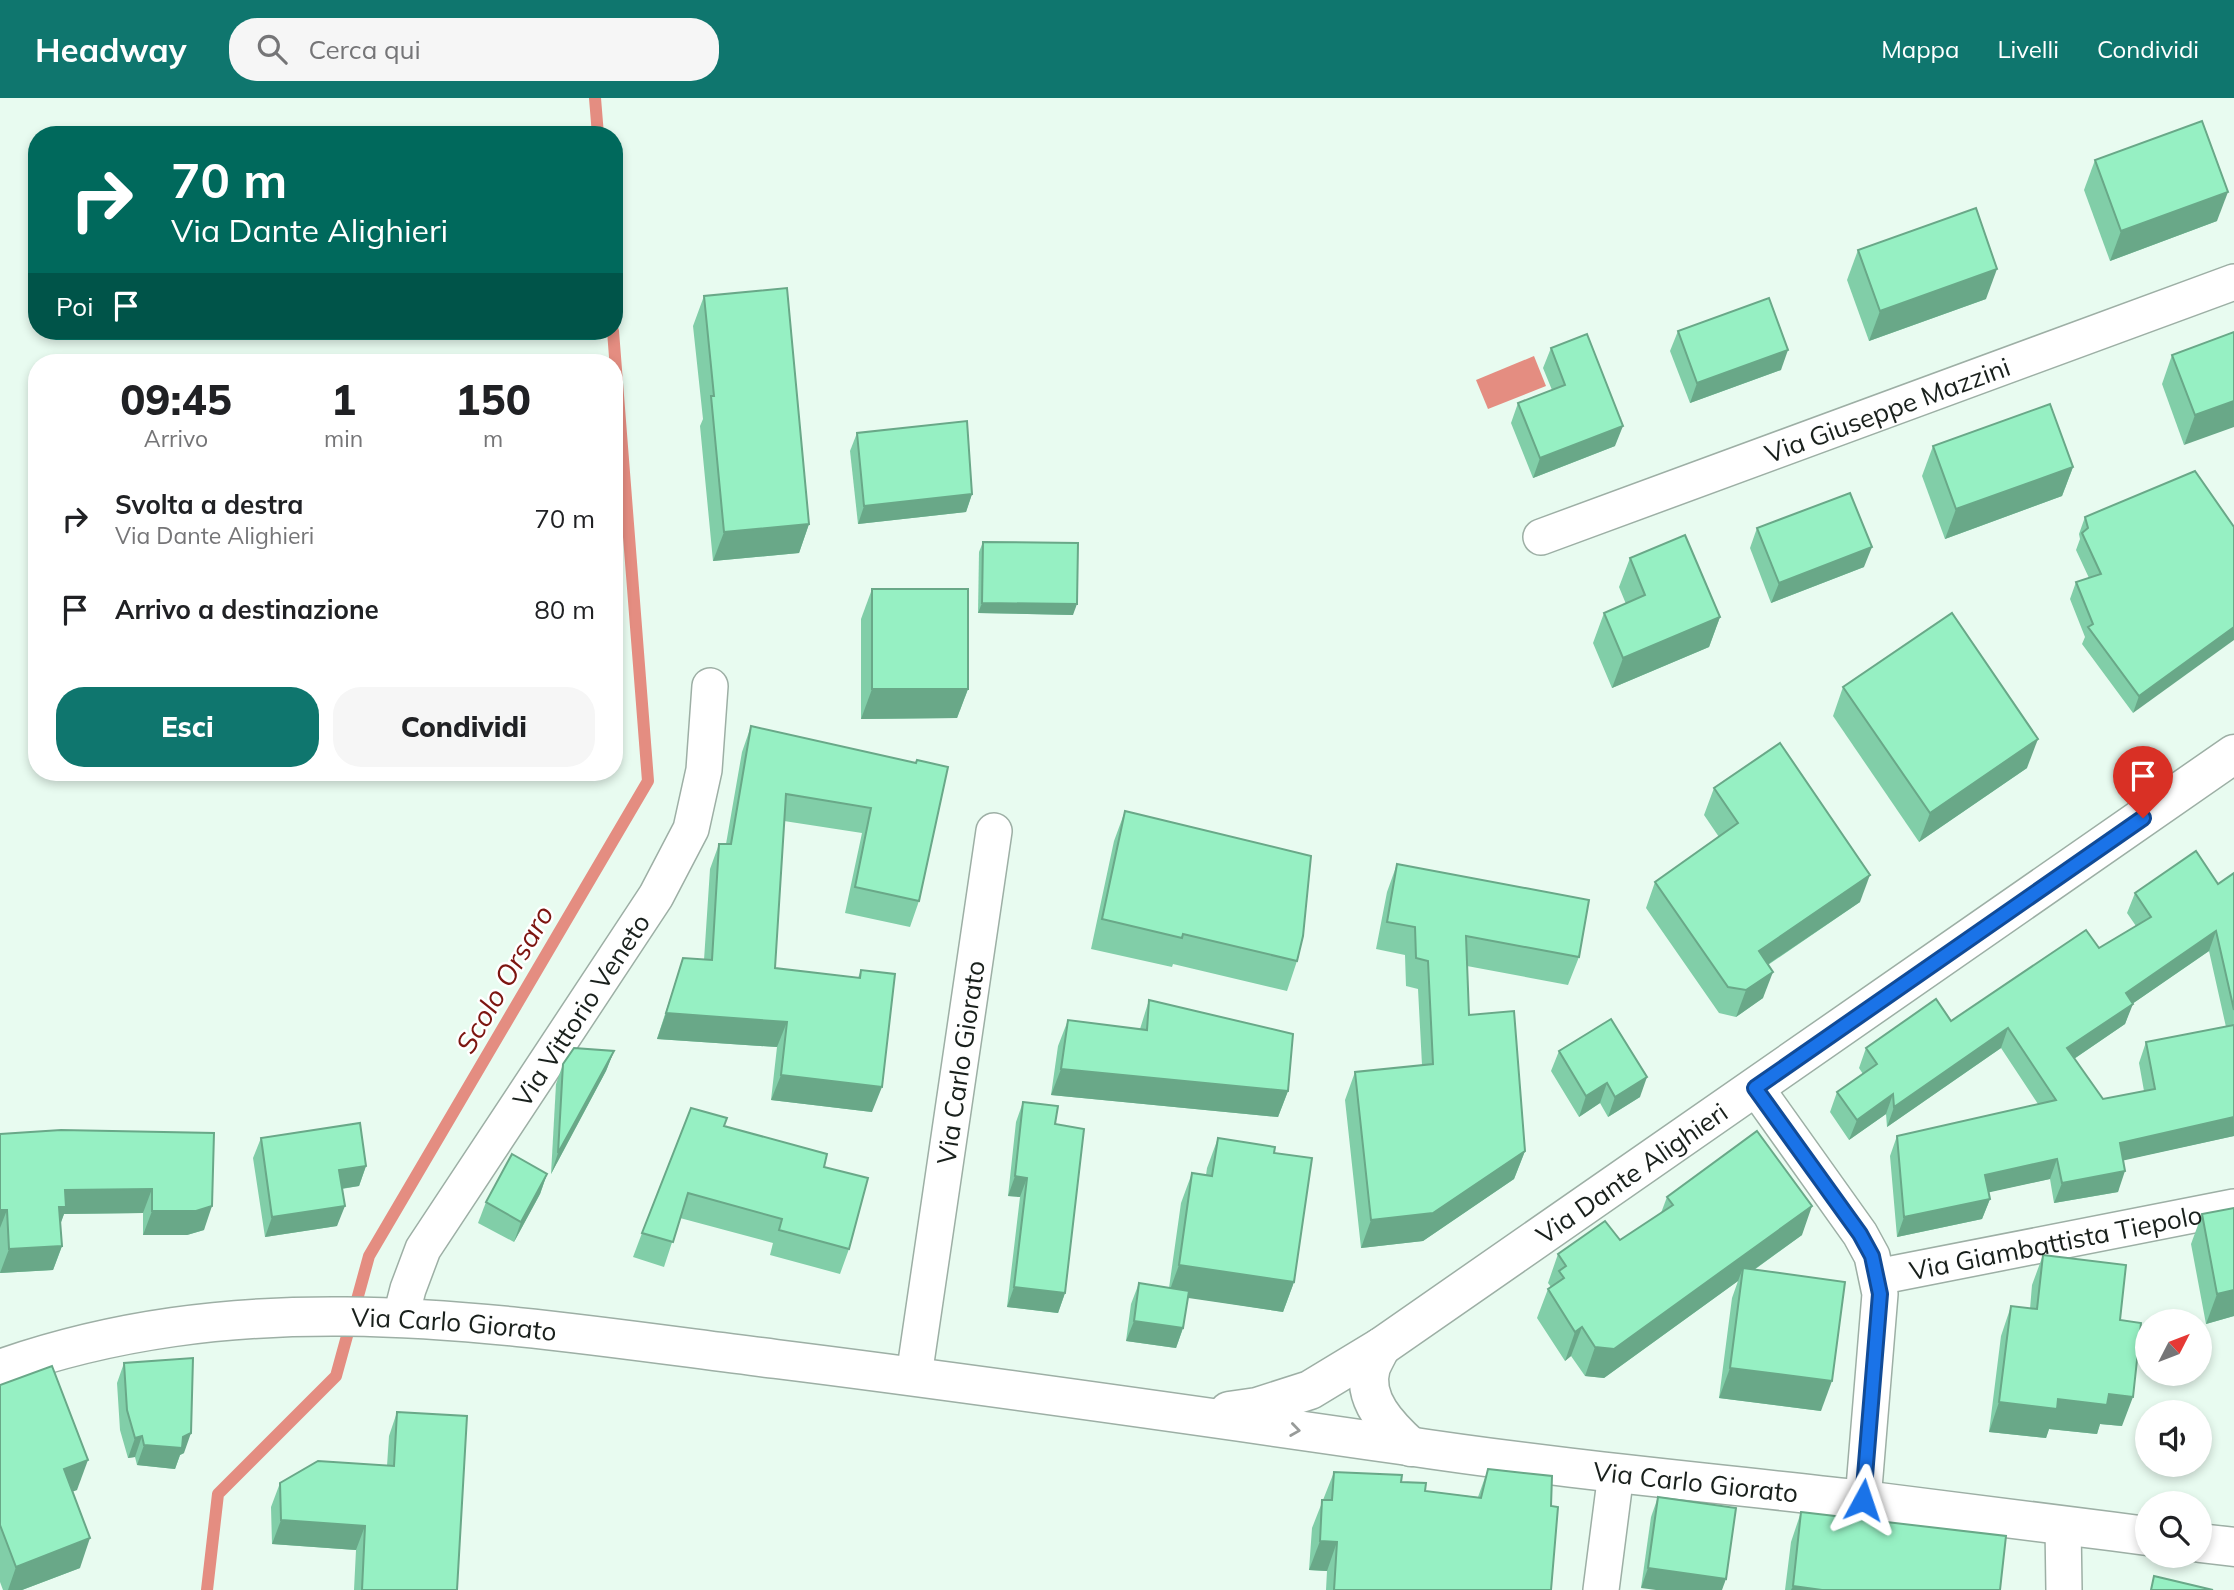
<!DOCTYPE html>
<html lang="it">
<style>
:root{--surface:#fff;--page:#f6f6f6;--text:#202124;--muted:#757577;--accent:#0f766e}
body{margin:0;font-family:Mulish,sans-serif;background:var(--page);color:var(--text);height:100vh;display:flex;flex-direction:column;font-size:26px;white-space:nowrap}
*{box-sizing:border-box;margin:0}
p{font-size:23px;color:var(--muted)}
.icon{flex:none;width:38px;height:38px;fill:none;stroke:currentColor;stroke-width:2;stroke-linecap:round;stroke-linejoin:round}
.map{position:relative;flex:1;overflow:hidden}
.side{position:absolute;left:28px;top:256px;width:595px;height:427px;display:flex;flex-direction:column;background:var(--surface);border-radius:28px;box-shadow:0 4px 10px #0003}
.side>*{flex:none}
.guide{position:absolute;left:28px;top:28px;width:595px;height:214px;border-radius:28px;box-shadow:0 4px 10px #0003;background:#00695c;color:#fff;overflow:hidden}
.needle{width:46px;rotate:48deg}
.buttons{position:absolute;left:2135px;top:1211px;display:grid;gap:14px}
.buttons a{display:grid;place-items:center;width:77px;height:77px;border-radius:50%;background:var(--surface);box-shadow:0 4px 10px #0003;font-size:35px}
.pin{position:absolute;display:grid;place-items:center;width:60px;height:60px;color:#fff;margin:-72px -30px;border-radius:50% 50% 50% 0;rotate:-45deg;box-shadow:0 0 7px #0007}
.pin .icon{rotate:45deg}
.me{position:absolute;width:77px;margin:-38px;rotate:5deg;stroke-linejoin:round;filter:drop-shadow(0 0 5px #0008)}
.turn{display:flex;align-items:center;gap:24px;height:147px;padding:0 28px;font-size:32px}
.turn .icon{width:91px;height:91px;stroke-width:2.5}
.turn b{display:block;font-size:49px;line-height:60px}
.then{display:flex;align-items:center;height:66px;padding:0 28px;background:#0003;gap:14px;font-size:26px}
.eta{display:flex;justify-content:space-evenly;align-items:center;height:119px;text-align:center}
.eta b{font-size:42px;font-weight:800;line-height:49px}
.action{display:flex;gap:14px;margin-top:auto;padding:14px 28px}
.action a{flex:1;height:80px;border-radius:28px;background:var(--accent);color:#fff;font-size:28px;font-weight:800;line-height:80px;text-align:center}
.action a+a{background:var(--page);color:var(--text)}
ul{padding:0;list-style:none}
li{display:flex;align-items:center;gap:21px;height:91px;padding:0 28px}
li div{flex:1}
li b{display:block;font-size:26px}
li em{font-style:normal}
header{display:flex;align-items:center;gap:42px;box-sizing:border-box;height:98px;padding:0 35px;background:var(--accent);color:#fff}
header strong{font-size:33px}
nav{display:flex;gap:38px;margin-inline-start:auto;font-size:24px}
.search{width:490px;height:63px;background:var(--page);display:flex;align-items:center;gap:18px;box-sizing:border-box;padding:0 24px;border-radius:28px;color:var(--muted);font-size:26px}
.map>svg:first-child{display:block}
</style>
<header>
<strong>Headway</strong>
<div class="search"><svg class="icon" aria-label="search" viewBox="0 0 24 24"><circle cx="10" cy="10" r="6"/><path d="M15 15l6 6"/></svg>Cerca qui</div>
<nav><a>Mappa</a><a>Livelli</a><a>Condividi</a></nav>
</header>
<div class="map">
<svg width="2234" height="1492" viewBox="0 0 2234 1492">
<rect width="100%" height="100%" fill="#e8fbf0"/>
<polygon fill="#e48d81" points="1534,258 1546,288 1488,311 1476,282"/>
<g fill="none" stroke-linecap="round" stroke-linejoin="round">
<g stroke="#e48d81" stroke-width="12">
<polyline points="595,0 598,37"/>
<polyline points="207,1492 218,1396 336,1278 369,1158 648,683 613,233"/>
</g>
<g stroke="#9dafa5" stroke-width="38">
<g id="minor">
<path id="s1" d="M1541,439L2234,184"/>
<polyline points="1756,990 1860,1136 1872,1158 1880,1196 1863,1402"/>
<path id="s2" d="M1877,1179L2234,1109"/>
<path id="s3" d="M401,1218L408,1191L423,1151L656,798L691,731L704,672L710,588"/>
<path id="s4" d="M914,1278L994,733"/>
<polyline points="2063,1427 2064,1492"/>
<polyline points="1601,1492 1616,1375"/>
</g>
</g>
<g stroke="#9dafa5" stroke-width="41">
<g id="tertiary">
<path d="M1381,1249C1378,1255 1374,1262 1371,1269C1361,1301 1389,1329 1411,1349"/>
<path id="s5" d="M0,1271C259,1180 512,1228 776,1261C985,1287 1193,1317 1401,1347C1552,1370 1704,1384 1855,1401C1953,1413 2050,1425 2147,1438"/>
<path id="s6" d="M1229,1313L1257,1309L1310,1292L1381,1249L2234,656"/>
<polyline points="2200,1445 2234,1449"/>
</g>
</g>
<use href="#minor" stroke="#fff" stroke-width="35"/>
<use href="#tertiary" stroke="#fff" stroke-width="38"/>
</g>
<g fill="#81cea8" fill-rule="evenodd">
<polygon points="2095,62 2217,123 2110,163 2084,92"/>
<polygon points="1858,152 1986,201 1869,243 1847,182"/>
<polygon points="704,198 809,426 799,455 713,463 700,328 703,321 693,228"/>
<polygon points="1678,233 1781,272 1690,305 1670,253"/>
<polygon points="2234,234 2184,347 2162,286 2172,257"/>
<polygon points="1551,250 1615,348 1533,380 1511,325 1518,305 1552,292 1543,270"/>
<polygon points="857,335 972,396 966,414 858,426 850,353"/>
<polygon points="1933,348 2073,369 2062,398 1945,441 1922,378"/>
<polygon points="2085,419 2234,429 2133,615 2082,546 2085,539 2070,501 2076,484 2089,480 2076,452 2080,441 2079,436"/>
<polygon points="1757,430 1864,469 1771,505 1750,450"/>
<polygon points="983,444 1073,517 978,515 979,454"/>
<polygon points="1630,460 1720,519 1709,549 1612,590 1593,545 1604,515 1626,506 1619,489"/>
<polygon points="872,491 968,591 957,620 861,621 861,521"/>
<polygon points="1843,589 2027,670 1919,744 1833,618"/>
<polygon points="751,628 916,665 917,662 919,803 910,829 845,815 862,735 784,723 775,870 858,880 861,872 872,1014 771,1002 777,949 657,941 683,860 704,862 710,771 719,746 726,746 742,654"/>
<polygon points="1714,690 1860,804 1768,867 1763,900 1736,919 1719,915 1646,810 1655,784 1719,739 1704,717"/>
<polygon points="1125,713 1297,863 1287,893 1173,866 1172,869 1091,851 1114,743"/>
<polygon points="1397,766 1579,859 1568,887 1467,868 1469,917 1525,1053 1514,1081 1423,1143 1361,1150 1345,1002 1355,974 1422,967 1418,891 1406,888 1405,857 1376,851 1387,794"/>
<path d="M2234,775V1038L2123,1062L2118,1094L2054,1105L2050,1081L1988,1094L1990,1101L1982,1121L1897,1139L1890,1058L1897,1038L2038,1006L2001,950L1887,1029L1886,1016L1849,1042L1830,1014L1837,994L1863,976L1859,970L1866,950L1951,923L2099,850L2136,828L2127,815L2135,795L2218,786ZM2209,853L2226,929L2146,944L2139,965L2144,993L2103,1001L2074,961L2125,926L2132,906Z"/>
<polygon points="1149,902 1288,993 1278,1019 1051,997 1058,948 1068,922 1140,931"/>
<polygon points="614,953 606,973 551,1076 556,986 563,966"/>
<polygon points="1559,953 1640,999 1608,1019 1600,1005 1579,1019 1551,973"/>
<polygon points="1023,1004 1055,1026 1065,1195 1058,1215 1007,1209 1020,1099 1008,1098 1016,1024"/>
<polygon points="724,1028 824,1069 849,1151 840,1176 770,1157 773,1145 680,1120 664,1169 633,1159 642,1135"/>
<polygon points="214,1035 204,1132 187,1137 143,1137 143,1115 64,1116 60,1126 62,1148 53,1172 0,1175 0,1036"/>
<polygon points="261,1040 366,1068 359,1088 342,1091 337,1128 265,1139 253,1060"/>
<polygon points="1218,1040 1274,1055 1294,1184 1283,1214 1188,1199 1183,1230 1176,1250 1126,1243 1131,1206 1139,1185 1169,1190 1181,1105 1192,1075 1206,1077 1207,1070"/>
<polygon points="547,1076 540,1096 514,1144 478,1125 486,1104"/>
<polygon points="1667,1099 1802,1137 1754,1172 1821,1313 1719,1300 1732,1200 1738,1183 1604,1280 1585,1278 1571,1258 1565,1263 1537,1220 1548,1191 1551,1189 1548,1185 1558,1156 1620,1142 1661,1115"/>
<polygon points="2234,1110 2234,1218 2206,1226 2191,1146 2202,1116"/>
<polygon points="2043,1157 2120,1222 2122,1328 2100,1326 2097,1336 2049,1331 2046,1340 1989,1334 2001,1238 2011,1208 2030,1211 2032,1187"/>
<polygon points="124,1265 184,1355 180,1357 175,1371 137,1367 135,1359 128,1360 120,1332 117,1285"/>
<polygon points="0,1287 77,1392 72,1393 80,1470 22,1492 3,1492 0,1484"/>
<polygon points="397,1314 457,1492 354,1492 356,1452 272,1446 271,1409 280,1385 387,1368 389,1338"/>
<polygon points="1488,1371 1551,1492 1326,1492 1327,1473 1309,1472 1312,1430 1334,1374 1401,1384 1425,1393 1478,1399"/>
<polygon points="1658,1399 1736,1410 1641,1490 1651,1419"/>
<polygon points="1801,1414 2000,1492 1785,1492 1791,1444"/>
</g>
<g fill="#69a888">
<polygon points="2228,94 2217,123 2110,163 2121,133"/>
<polygon points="1997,171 1986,201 1869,243 1880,213"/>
<polygon points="1788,252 1781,272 1690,305 1697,285"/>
<polygon points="2234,303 2234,329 2184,347 2195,317"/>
<polygon points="1623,328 1615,348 1533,380 1540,360"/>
<polygon points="2073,369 2062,398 1945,441 1956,411"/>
<polygon points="972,396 966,414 858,426 864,408"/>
<polygon points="809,426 799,455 713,463 724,434"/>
<polygon points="1872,449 1864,469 1771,505 1779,485"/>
<polygon points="982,505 1077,506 1073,517 978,515"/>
<polygon points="1720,519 1709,549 1612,590 1623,560"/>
<polygon points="2234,529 2234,542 2133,615 2139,598"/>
<polygon points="872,591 968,591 957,620 861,621"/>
<polygon points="2038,641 2027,670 1919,744 1930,715"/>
<polygon points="1870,777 1860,804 1749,879 1759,853"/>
<polygon points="2216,833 2209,853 2119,915 2126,895"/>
<polygon points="1773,874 1763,900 1736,919 1746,892"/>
<polygon points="2133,906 2125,926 2059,971 2067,950"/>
<polygon points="666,915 787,924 777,949 657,941"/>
<polygon points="2008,930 2001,950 1887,1029 1894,1009"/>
<polygon points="614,953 606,973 551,1076 558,1055"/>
<polygon points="1061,971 1288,993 1278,1019 1051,997"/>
<polygon points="781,977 882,989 872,1014 771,1002"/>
<polygon points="1647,979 1640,999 1608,1019 1615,999"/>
<polygon points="1607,985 1600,1005 1579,1019 1586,998"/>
<polygon points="1893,996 1886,1016 1849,1042 1857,1022"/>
<polygon points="2234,1019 2234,1038 2112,1065 2120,1045"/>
<polygon points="1525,1053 1514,1081 1423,1143 1361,1150 1371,1122"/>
<polygon points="2057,1061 2050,1081 1977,1097 1985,1077"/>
<polygon points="366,1068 359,1088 332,1092 339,1072"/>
<polygon points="2125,1073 2118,1094 2054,1105 2062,1085"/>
<polygon points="547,1076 540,1096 514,1144 521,1124"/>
<polygon points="1015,1078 1027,1080 1020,1099 1008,1098"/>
<polygon points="152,1091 143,1115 64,1116 58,1133 50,1133 65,1092"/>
<polygon points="1990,1101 1982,1121 1897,1139 1904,1119"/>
<polygon points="212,1108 204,1132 187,1137 143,1137 152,1113"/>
<polygon points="345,1108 337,1128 265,1139 272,1119"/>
<polygon points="1812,1108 1802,1137 1741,1181 1743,1170 1738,1183 1604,1280 1585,1278 1595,1249"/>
<polygon points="0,1112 7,1112 0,1130"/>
<polygon points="62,1148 53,1172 0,1175 9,1151"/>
<polygon points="1179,1167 1294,1184 1283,1214 1168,1197"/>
<polygon points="1014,1189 1065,1195 1058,1215 1007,1209"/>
<polygon points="2234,1192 2234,1218 2206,1226 2217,1196"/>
<polygon points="1134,1223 1183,1230 1176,1250 1126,1243"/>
<polygon points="1582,1229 1571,1258 1565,1263 1575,1234"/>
<polygon points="1730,1270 1832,1283 1821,1313 1719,1300"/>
<polygon points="2109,1296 2133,1299 2122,1328 2100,1326 2097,1336 2049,1331 2046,1340 1989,1334 1999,1304"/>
<polygon points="191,1335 184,1355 180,1357 175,1371 137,1367 144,1347 183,1339"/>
<polygon points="142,1338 135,1359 128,1360 135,1340"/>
<polygon points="88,1362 77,1392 53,1401 64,1371"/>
<polygon points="281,1422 365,1428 356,1452 272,1446"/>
<polygon points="90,1440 80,1470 22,1492 8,1492 16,1469"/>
<polygon points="1320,1443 1337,1444 1327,1473 1309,1472"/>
<polygon points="1648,1470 1726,1481 1722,1492 1656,1492 1641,1490"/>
<polygon points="1793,1488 1822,1492 1791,1492"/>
</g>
<g fill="#96f0c3" stroke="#69a888" stroke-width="2">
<polygon points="2202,23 2228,94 2121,133 2095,62"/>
<polygon points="1976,110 1997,171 1880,213 1858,152"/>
<polygon points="787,190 809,426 724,434 711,298 714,298 704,198"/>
<polygon points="1769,200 1788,252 1697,285 1678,233"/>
<polygon points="2234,234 2234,303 2195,317 2172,257"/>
<polygon points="1587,236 1623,328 1540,360 1518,305 1565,287 1551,250"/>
<polygon points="2050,306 2073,369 1956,411 1933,348"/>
<polygon points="967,323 972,396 864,408 857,335"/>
<polygon points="2195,373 2234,429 2234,529 2139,598 2088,529 2093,526 2076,484 2101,476 2082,435 2088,430 2085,419"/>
<polygon points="1850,395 1872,449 1779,485 1757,430"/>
<polygon points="1685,437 1720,519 1623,560 1604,515 1645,497 1630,460"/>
<polygon points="983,444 1078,445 1077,506 982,505"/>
<rect x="872" y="491" width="96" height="100"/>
<polygon points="1952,515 2038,641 1930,715 1843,589"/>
<polygon points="751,628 916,665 917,662 948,669 919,803 855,789 871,710 786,696 775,870 860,880 861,872 895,876 882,989 781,977 787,924 666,915 683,860 712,862 719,746 731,746"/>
<polygon points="1780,645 1870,777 1759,853 1773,874 1746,892 1728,889 1655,784 1738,725 1714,690"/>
<polygon points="1125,713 1311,758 1303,838 1297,863 1183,836 1182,840 1102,821"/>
<polygon points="2196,753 2218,786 2234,775 2234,912 2216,833 2126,895 2133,906 2067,950 2103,1001 2155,991 2146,944 2234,927 2234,1019 2120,1045 2125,1073 2062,1085 2057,1061 1985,1077 1990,1101 1904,1119 1897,1038 2056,1002 2008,930 1894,1009 1893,996 1857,1022 1837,994 1877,966 1866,950 1936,901 1951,923 2086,832 2099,850 2151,819 2135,795"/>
<polygon points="1397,766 1589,802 1579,859 1466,838 1469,917 1514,913 1525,1053 1433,1115 1371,1122 1355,974 1433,966 1428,863 1416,860 1415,829 1387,824"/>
<polygon points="1149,902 1293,936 1288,993 1061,971 1068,922 1147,932"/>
<polygon points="1611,921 1647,979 1615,999 1607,985 1586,998 1559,953"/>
<polygon points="574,950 614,953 558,1055 563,966"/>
<polygon points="1023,1004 1058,1008 1055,1026 1084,1031 1065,1195 1014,1189 1027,1080 1015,1078"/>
<polygon points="691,1010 727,1020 724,1028 827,1056 824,1069 868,1080 849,1151 779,1132 782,1121 688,1095 673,1144 642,1135"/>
<polygon points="360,1025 366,1068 339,1072 345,1108 272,1119 261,1040"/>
<polygon points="61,1032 214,1035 212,1108 196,1113 152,1113 152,1091 65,1092 66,1109 59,1109 62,1148 9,1151 7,1112 0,1112 0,1036"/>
<polygon points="1757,1033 1812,1108 1614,1251 1595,1249 1582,1229 1575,1234 1548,1191 1564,1180 1559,1173 1566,1168 1558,1156 1605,1123 1620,1142 1673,1107 1667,1099"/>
<polygon points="1218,1040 1275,1049 1274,1055 1312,1060 1294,1184 1179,1167 1192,1075 1212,1078"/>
<polygon points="512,1056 547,1076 521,1124 486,1104"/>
<polygon points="2234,1110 2234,1192 2217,1196 2202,1116"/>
<polygon points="2043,1157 2126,1167 2120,1222 2141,1225 2133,1299 2109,1296 2107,1307 2058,1301 2057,1311 1999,1304 2011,1208 2037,1211"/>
<polygon points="1743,1170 1845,1184 1832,1283 1730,1270"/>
<polygon points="1139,1185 1189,1193 1183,1230 1134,1223"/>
<polygon points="193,1260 191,1335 183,1339 182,1350 144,1347 142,1338 135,1340 127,1312 124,1265"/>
<polygon points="52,1268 88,1362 64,1371 90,1440 16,1469 0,1427 0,1287"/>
<polygon points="397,1314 467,1318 457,1492 362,1492 365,1428 281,1422 280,1385 318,1363 394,1368"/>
<polygon points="1488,1371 1552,1378 1551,1408 1558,1409 1551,1492 1334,1492 1337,1444 1320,1443 1322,1402 1332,1402 1334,1374 1402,1377 1401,1384 1426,1385 1425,1393 1481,1400"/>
<polygon points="1658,1399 1736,1410 1726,1481 1648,1470"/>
<polygon points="1801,1414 2006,1438 2000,1492 1822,1492 1793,1488"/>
<polygon points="2154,1478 2213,1492 2151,1492"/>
</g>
<defs><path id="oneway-chevron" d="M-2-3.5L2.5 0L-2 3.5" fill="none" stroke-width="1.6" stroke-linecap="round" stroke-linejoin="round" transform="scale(1.75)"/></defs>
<use stroke="#989b99" href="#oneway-chevron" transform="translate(1295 1332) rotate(8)"/>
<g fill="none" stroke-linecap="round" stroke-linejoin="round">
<g stroke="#114b97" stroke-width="18">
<polyline id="route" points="1863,1402 1880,1196 1872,1158 1860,1136 1755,990 2143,720"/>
</g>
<use href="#route" stroke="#1a73e8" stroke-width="12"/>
</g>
<g text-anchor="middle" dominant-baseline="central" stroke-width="5" stroke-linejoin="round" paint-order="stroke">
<g font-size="26" fill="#19201c" stroke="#fff">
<text stroke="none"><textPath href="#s1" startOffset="369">Via Giuseppe Mazzini</textPath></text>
<text stroke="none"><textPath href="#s3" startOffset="357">Via Vittorio Veneto</textPath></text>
<text stroke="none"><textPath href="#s4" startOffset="317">Via Carlo Giorato</textPath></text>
<text stroke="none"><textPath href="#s6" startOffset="472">Via Dante Alighieri</textPath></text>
<text stroke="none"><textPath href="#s2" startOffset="182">Via Giambattista Tiepolo</textPath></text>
<text stroke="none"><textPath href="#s5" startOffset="460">Via Carlo Giorato</textPath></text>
<text stroke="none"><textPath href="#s5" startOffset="1712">Via Carlo Giorato</textPath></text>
</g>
<g font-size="28" font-style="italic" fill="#7c1510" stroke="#fff">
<text transform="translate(504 881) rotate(-60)">Scolo Orsaro</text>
</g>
</g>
</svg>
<div class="buttons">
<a><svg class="needle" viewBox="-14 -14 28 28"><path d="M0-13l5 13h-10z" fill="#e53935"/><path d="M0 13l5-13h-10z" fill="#757577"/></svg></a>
<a><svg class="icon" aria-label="sound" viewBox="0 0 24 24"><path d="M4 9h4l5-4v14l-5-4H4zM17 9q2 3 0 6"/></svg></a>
<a><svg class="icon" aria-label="search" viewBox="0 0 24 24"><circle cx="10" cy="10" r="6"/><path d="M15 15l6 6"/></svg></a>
</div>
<div class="pin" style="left:2143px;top:720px;background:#d93025"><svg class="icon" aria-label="arrive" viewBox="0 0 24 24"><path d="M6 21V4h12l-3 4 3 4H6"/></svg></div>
<svg class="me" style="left:1863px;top:1402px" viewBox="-20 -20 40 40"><path d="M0-17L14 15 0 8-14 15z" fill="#1a73e8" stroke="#fff" stroke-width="4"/></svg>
<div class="guide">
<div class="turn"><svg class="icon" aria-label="right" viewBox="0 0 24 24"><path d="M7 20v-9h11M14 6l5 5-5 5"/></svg><div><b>70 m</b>Via Dante Alighieri</div></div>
<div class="then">Poi<svg class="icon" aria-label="arrive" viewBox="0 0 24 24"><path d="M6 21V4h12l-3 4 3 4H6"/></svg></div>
</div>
<section class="side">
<div class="eta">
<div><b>09:45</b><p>Arrivo</p></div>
<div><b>1</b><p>min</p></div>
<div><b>150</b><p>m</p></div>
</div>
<ul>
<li><svg class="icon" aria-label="right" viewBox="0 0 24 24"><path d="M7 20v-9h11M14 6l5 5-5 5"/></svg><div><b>Svolta a destra</b><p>Via Dante Alighieri</p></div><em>70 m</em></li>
<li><svg class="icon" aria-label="arrive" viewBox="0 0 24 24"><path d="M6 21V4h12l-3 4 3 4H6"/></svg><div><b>Arrivo a destinazione</b></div><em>80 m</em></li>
</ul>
<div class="action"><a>Esci</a><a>Condividi</a></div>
</section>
</div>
